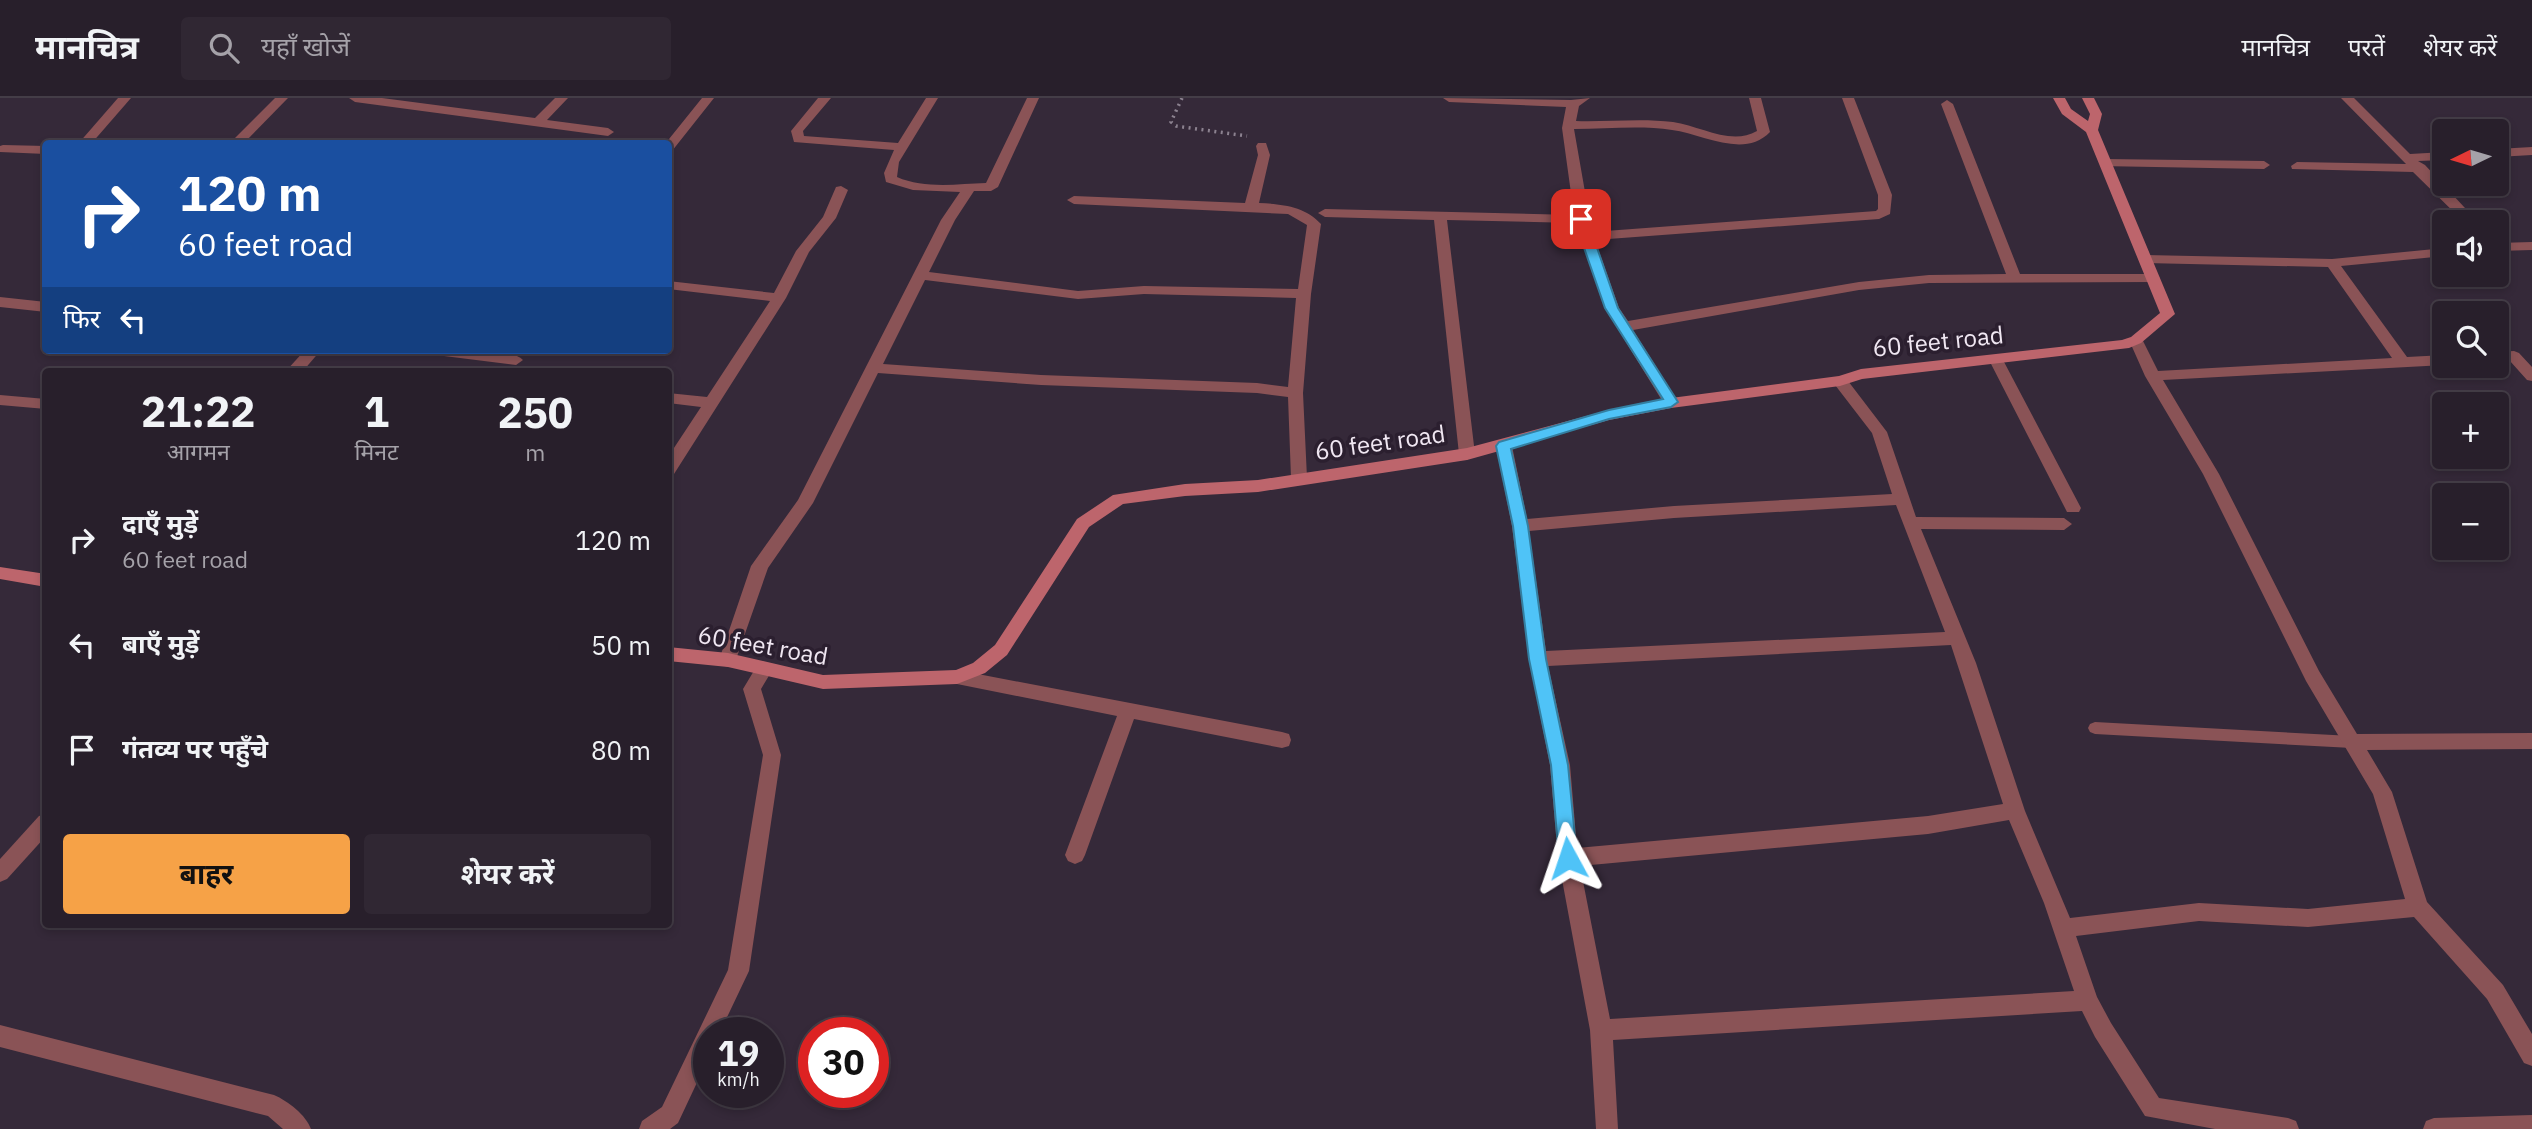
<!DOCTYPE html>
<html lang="hi">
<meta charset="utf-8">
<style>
:root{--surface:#281f2b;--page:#302733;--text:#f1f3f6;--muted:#a5a2a9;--line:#443d47;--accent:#f6a247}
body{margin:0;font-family:"IBM Plex Sans","Noto Sans Devanagari",sans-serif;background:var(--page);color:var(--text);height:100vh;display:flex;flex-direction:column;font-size:26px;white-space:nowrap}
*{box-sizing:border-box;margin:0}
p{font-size:23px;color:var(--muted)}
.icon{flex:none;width:38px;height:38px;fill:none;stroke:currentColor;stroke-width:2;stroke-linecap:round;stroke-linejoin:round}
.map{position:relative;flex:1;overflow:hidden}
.details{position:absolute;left:42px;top:270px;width:630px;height:560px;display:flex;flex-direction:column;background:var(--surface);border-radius:7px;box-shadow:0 4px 10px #0003,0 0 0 2px var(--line)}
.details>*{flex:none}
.banner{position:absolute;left:42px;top:42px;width:630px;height:214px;border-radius:7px;box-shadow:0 4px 10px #0003,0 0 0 2px var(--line);background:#1a4fa0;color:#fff;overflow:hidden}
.needle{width:46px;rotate:265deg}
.fabs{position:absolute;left:2432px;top:21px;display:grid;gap:14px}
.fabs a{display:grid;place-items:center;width:77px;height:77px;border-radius:7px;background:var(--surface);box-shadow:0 4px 10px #0003,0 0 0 2px var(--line);font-size:35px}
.speed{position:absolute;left:693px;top:919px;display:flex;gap:14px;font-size:35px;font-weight:700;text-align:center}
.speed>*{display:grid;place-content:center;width:91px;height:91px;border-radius:50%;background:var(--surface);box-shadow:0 4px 10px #0003,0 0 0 2px var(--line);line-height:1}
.speed small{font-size:18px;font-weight:400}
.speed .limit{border:10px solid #d22;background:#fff;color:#111}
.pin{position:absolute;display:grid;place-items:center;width:60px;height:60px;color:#fff;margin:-30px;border-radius:14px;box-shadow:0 4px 10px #0006}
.me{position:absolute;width:77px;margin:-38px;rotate:355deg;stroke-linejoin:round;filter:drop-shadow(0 0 5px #0008)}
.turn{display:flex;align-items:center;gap:24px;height:147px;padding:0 21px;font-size:32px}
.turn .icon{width:91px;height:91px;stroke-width:2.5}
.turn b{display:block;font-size:49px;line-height:60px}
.then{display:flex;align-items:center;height:66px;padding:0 21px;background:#0003;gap:14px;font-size:26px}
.eta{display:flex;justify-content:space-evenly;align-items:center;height:119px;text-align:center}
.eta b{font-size:42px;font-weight:700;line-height:49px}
.action{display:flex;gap:14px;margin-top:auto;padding:14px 21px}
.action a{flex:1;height:80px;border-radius:7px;background:var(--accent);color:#111;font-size:28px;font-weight:700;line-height:80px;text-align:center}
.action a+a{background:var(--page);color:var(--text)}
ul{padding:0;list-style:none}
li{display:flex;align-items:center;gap:21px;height:105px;padding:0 21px}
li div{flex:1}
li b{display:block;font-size:26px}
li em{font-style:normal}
header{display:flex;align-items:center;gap:42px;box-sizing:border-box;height:98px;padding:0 35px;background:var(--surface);border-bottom:2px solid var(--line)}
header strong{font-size:33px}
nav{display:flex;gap:38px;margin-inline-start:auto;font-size:24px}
.search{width:490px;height:63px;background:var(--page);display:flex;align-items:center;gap:18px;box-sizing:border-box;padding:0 24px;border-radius:7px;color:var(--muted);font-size:26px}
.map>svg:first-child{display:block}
</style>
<header>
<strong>मानचित्र</strong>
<div class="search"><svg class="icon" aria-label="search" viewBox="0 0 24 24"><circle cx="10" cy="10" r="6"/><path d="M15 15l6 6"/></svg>यहाँ खोजें</div>
<nav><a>मानचित्र</a><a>परतें</a><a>शेयर करें</a></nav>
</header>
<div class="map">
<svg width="2532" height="1031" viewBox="0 0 2532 1031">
<rect width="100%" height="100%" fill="#352939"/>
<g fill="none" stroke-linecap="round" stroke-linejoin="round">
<polyline stroke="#8c8290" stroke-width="3.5" stroke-dasharray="2 4.5" stroke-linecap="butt" points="1182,0 1171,24 1176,28 1247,38"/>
<polygon fill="#8a5356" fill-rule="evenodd" points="2095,624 2352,638 2357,640 2360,644 2357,648 2352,650 2095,636 2090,634 2088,630 2090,626"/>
<g fill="#8a5356" fill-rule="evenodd">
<polygon points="118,0 131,0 91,46 78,46"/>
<polygon points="275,0 288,0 243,46 229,46"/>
<polygon points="349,0 382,0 535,20 555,0 568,0 547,22 608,30 614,34 608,38 355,4"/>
<polygon points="702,0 714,0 672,53 668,54 668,46 665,46"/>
<path d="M818,0H831L803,33L804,38L898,45L926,0H938L899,64L897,79C924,91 957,86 986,85L1027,0H1039L998,89L991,93H974L955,122L929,174L1078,193L1144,188L1298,191L1307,127L1288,116L1074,106L1067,102L1074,98L1245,105L1258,57L1256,48L1258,45H1266L1270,57L1259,105C1281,106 1305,108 1321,126L1311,196L1303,295L1307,380L1305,384H1293L1291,380L1288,299L1257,295L1041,287L878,275L813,405L768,470L734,567L728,569L722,567L719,562L751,468L798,402L941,122L960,94L913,92L886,84L884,75L894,52L794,44L791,33ZM925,182L1078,201L1144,196L1296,200L1288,289L1257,285L1041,277L883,266Z"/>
<path d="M1443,0L1571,2L1590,0L1579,8L1576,23C1607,24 1642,20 1673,24C1701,28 1731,48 1757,33L1749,0H1761L1770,34C1744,61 1703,36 1672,32C1641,27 1606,31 1574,31L1592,134L1876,113L1878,111V97L1842,0H1854L1892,97L1890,116L1879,121L1595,142L1619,210L1628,223L1859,184L1929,177L2006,176L1941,6L1947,2L1953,6L2020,176H2153L2160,180L2153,184L1929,185L1859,192L1633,232L1679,305L1671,310L1666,309L1605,210L1575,125L1447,122L1475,356L1467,362L1459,356L1434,122L1325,119L1318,115L1325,111L1574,117L1562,30L1566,9L1449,4Z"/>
<polygon points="2341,0 2354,0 2410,56 2445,54 2445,62 2418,63 2425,67 2478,124 2464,124 2413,74 2292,71 2291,68 2297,64 2406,66"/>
<polygon points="3,47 46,48 46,56 0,54 0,48"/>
<polygon points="2532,49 2532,57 2497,59 2497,51"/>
<polygon points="2105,61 2264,63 2270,67 2264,71 2100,68 2100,62"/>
<polygon points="841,88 848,92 836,120 809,154 786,200 674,376 668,378 668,359 701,309 668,305 668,295 707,299 770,203 668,191 668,183 774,195 796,153 823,119 836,89"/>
<polygon points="2532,144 2532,152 2497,153 2497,145"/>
<path d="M2445,150V158L2341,168L2407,259L2445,257V267L2163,282L2219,376L2319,573L2357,636L2532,635V651L2367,652L2392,694L2427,804L2503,887L2532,936V968L2524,965L2487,901L2414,819L2308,829L2199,823L2076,838L2097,899L2111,925L2159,1000L2288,1020L2296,1023L2299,1031H2215L2145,1018L2095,939L2082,913L1613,942L1618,1031H1596L1590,932L1558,760L1550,667L1529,561L1512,428L1496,348L1498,344H1510L1512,348L1527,421L1674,408L1892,396L1872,335L1832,283L1835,279H1845L1887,334L1916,419L2064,420L2072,426L2064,432L1921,431L1976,565L2025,713L2070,820L2199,805L2308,811L2405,801L2373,696L2306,583L2203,376L2145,278L2129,242L2136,237L2141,239L2158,273L2392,260L2328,169L2145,165L2138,161L2145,157L2332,161ZM1896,407L1945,534L1546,553L1529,433L1674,420ZM1951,547L2003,706L1928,718L1577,750L1570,667L1548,568ZM2009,722L2044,805L2074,893L1610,921L1580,768L1928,736Z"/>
<polygon points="0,199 46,204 46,214 0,209"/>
<polygon points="305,252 321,252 303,273 286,273"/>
<path d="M429,252C449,252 510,248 523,262L516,267L436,257Z"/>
<polygon points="2514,253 2519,255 2532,269 2532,283 2527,282 2510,263 2497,264 2497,254"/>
<polygon points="1996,257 2003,262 2081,410 2079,414 2067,414 2065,410 1989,262"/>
<polygon points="0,297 46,301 46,311 0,307"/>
<polygon points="764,564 770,566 773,571 761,591 781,657 749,873 720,934 709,934 709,959 678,1025 670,1031 639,1031 642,1023 662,1009 728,872 763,657 743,591 758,566"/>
<polygon points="957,572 1282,634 1289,636 1291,642 1289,648 1282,650 1134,621 1085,757 1082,763 1075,766 1068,763 1065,757 1117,618 957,586 951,584 948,579 951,574"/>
<polygon points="46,716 46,738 7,781 0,784 0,761 39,718"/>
<path d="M0,927L274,997C288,1003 306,1017 311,1031H283L268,1018L0,949Z"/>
<polygon points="2532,1017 2532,1031 2423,1031 2426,1023 2434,1020"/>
</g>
<g fill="#bd656c" fill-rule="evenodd">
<polygon points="2053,0 2065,0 2071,11 2088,23 2090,16 2082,0 2094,0 2102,16 2098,32 2175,216 2141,245 2129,250 1862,281 1840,288 1671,310 1609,322 1467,362 1258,394 1185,398 1123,406 1089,429 1007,557 985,575 957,586 823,591 728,569 668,563 668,549 728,555 823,577 956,572 973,565 995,547 1077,421 1113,397 1185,386 1258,382 1467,350 1609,312 1671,300 1839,278 1861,271 2122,242 2131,239 2160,215 2086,34 2062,16"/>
<polygon points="0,469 46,476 46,489 0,481"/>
</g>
</g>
<polygon fill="#4fc3f7" stroke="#337fa1" stroke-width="2" points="1581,117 1587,121 1618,210 1678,304 1671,309 1609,321 1511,351 1528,428 1546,561 1568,667 1577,760 1574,766 1568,768 1561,766 1559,760 1551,667 1529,561 1513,428 1496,348 1499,344 1609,312 1663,301 1605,210 1574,121"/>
<g text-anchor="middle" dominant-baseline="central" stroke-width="7" stroke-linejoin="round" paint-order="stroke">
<g font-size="24" fill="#f0e7f2" stroke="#2b1f2f">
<text transform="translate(1938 243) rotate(-6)">60 feet road</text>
<text transform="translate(1380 344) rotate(-8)">60 feet road</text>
<text transform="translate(763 547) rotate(10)">60 feet road</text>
</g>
</g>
</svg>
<div class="fabs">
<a><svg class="needle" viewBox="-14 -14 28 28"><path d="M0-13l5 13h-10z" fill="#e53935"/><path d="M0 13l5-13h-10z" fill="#a5a2a9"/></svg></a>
<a><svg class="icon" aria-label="sound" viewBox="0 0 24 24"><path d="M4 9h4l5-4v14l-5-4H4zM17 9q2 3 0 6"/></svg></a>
<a><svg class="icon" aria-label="search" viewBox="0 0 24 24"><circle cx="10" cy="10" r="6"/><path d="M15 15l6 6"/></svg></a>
<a>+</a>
<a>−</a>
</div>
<div class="speed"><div>19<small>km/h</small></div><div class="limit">30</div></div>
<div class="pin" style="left:1581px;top:121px;background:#d93025"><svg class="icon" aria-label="arrive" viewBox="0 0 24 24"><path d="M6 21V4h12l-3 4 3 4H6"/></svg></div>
<svg class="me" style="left:1568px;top:760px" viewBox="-20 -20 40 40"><path d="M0-17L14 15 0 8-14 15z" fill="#4fc3f7" stroke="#fff" stroke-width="4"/></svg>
<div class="banner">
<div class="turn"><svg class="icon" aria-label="right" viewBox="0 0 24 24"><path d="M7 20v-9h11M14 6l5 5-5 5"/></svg><div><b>120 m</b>60 feet road</div></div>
<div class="then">फिर<svg class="icon" aria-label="left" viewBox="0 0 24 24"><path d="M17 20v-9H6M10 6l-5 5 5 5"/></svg></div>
</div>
<section class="details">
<div class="eta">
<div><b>21:22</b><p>आगमन</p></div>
<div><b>1</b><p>मिनट</p></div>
<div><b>250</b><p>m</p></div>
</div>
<ul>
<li><svg class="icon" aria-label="right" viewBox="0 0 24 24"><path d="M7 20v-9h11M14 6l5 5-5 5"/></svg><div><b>दाएँ मुड़ें</b><p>60 feet road</p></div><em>120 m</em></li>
<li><svg class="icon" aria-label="left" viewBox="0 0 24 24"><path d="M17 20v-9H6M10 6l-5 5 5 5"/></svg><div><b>बाएँ मुड़ें</b></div><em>50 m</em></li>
<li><svg class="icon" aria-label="arrive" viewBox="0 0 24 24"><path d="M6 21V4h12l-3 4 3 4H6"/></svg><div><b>गंतव्य पर पहुँचे</b></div><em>80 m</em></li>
</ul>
<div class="action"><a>बाहर</a><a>शेयर करें</a></div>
</section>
</div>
